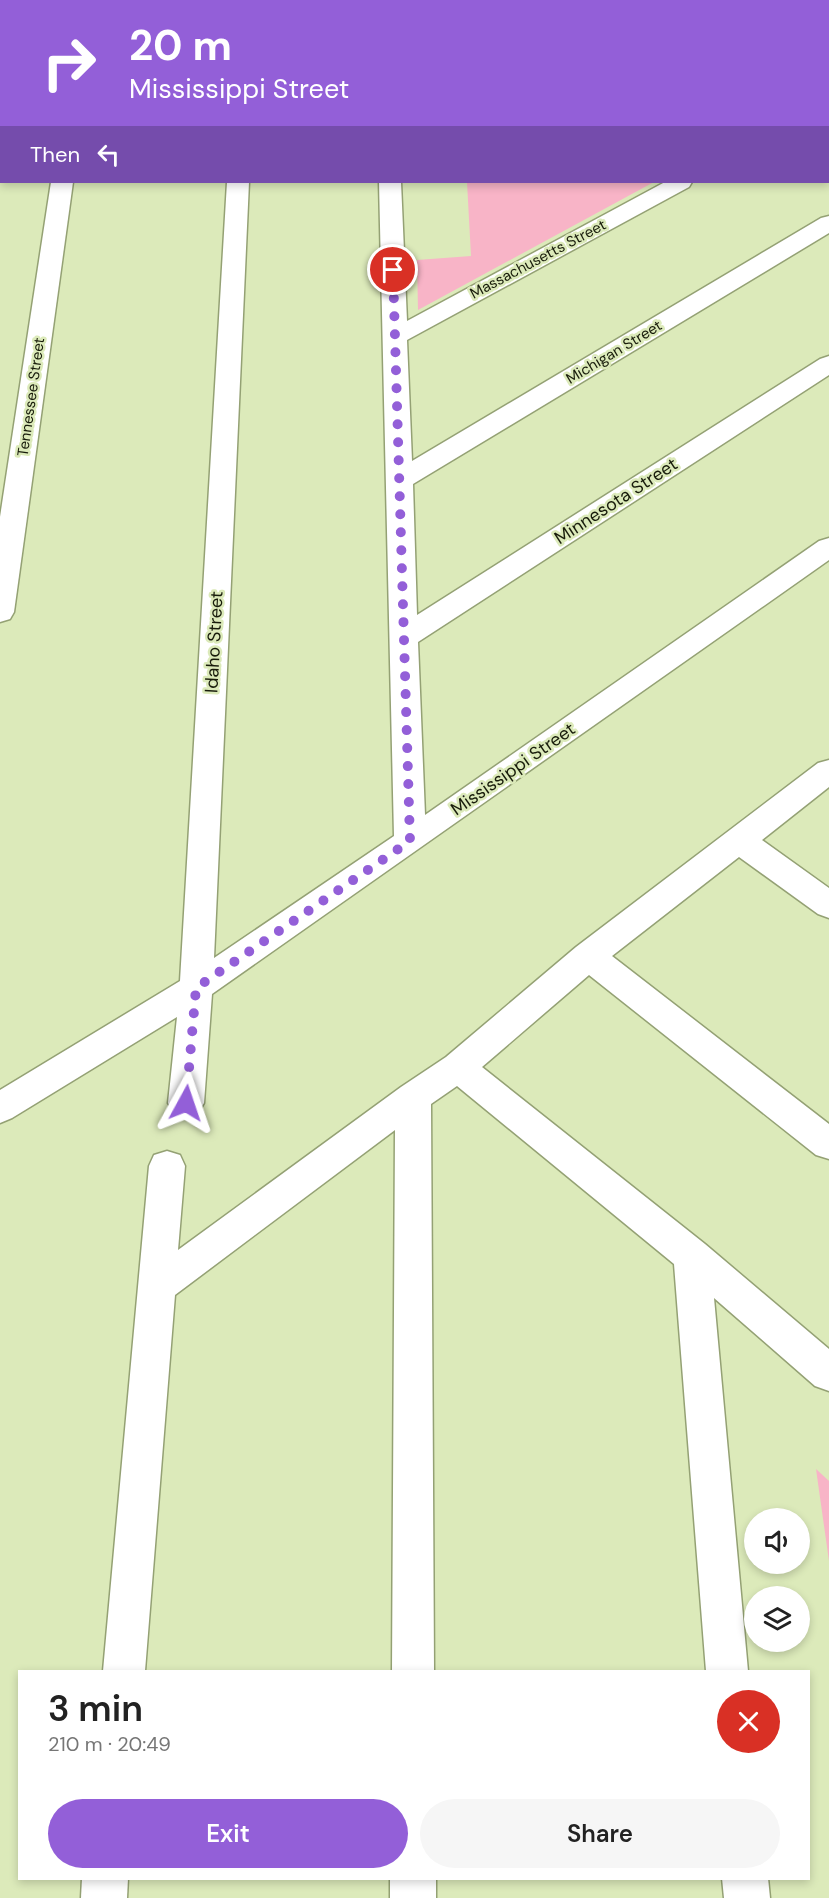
<!DOCTYPE html>
<meta charset="utf-8">
<style>
:root{--surface:#fff;--page:#f6f6f6;--text:#222;--muted:#767676;--accent:#935fd8}
body{margin:0;font-family:"DM Sans",sans-serif;background:var(--page);color:var(--text);height:100vh;display:flex;flex-direction:column;font-size:22px;white-space:nowrap}
*{box-sizing:border-box;margin:0}
p{font-size:20px;color:var(--muted)}
.icon{flex:none;width:33px;height:33px;fill:none;stroke:currentColor;stroke-width:2;stroke-linecap:round;stroke-linejoin:round}
.map{position:relative;flex:1;overflow:hidden}
.side{position:absolute;left:18px;top:1670px;width:792px;height:210px;display:flex;flex-direction:column;background:var(--surface);border-radius:0px;box-shadow:0 3px 9px #0003}
.side>*{flex:none}
.top-card{position:absolute;left:0px;top:0px;width:830px;height:183px;box-shadow:0 3px 9px #0003;background:#935fd8;color:#fff;overflow:hidden}
.fabs{position:absolute;left:744px;top:1508px;display:grid;gap:12px}
.fabs a{display:grid;place-items:center;width:66px;height:66px;border-radius:50%;background:var(--surface);box-shadow:0 3px 9px #0003;font-size:30px}
.pin{position:absolute;display:grid;place-items:center;width:51px;height:51px;color:#fff;margin:-26px;border:3px solid #fff;border-radius:50%;box-shadow:0 2px 6px #0007}
.me{position:absolute;width:66px;margin:-33px;rotate:5deg;stroke-linejoin:round;filter:drop-shadow(0 0 4px #0008)}
.turn{display:flex;align-items:center;gap:21px;height:126px;padding:0 30px;font-size:27px}
.turn .icon{width:78px;height:78px;stroke-width:2.5}
.turn b{display:block;font-size:42px;line-height:51px}
.then{display:flex;align-items:center;height:57px;padding:0 30px;background:#0003;gap:12px;font-size:22px}
.round{display:grid;place-items:center;flex:none;width:63px;height:63px;border-radius:32px;background:var(--page)}
.head{display:flex;align-items:center;justify-content:space-between;height:102px;padding:0 30px}
h1{font-size:36px;font-weight:600;line-height:45px}
.primary-button{display:flex;gap:12px;margin-top:auto;padding:12px 30px}
.primary-button a{flex:1;height:69px;border-radius:36px;background:var(--accent);color:#fff;font-size:24px;font-weight:600;line-height:69px;text-align:center}
.primary-button a+a{background:var(--page);color:var(--text)}
.map>svg:first-child{display:block}
</style>
<div class="map">
<svg width="829" height="1898" viewBox="0 0 829 1898">
<rect width="100%" height="100%" fill="#dceaba"/>
<g fill="#f8b4c7">
<polygon points="467,182 654,182 418,310 417,260 471,256"/>
<polygon points="816,1469 829,1481 829,1561"/>
</g>
<g fill="none" stroke-linecap="round" stroke-linejoin="round">
<g stroke="#94a174" stroke-width="3">
<g id="minor">
<rect x="81" y="0" width="20" height="2"/>
<rect x="235" y="0" width="20" height="2"/>
<rect x="376" y="0" width="20" height="2"/>
<polygon points="494,0 516,0 517,2 495,2"/>
<polygon points="691,0 713,0 714,2 692,2"/>
<rect x="828" y="55" width="1" height="12"/>
<rect x="828" y="130" width="1" height="14"/>
<rect x="0" y="140" width="2" height="14"/>
<polygon points="51,182 73,182 14,612 10,619 0,622 0,517"/>
<polygon points="227,182 249,182 214,958 394,836 379,182 401,182 407,321 665,182 692,182 689,187 407,340 412,461 821,218 829,216 829,233 413,484 417,615 820,359 829,356 829,375 418,642 425,815 819,541 829,538 829,560 212,994 204,1103 198,1113 186,1118 174,1113 168,1103 177,1017 12,1118 0,1123 0,1090 180,981"/>
<polygon points="829,760 829,787 762,840 829,888 829,918 818,914 739,857 612,956 829,1124 829,1159 816,1155 589,975 482,1067 705,1244 829,1349 829,1391 815,1386 714,1298 748,1671 706,1671 674,1264 457,1086 431,1104 434,1671 392,1671 395,1130 175,1295 145,1671 103,1671 149,1166 154,1155 167,1151 180,1155 185,1166 178,1250 401,1087 446,1057 576,947 818,763"/>
<polygon points="82,1878 128,1878 127,1898 81,1898"/>
<rect x="390" y="1878" width="46" height="20"/>
<polygon points="722,1878 768,1878 770,1898 724,1898"/>
</g>
</g>
<use href="#minor" fill="#fff" fill-rule="evenodd"/>
</g>
<g fill="none" stroke-linecap="round" stroke-linejoin="round">
<polyline stroke="#935fd8" stroke-width="10" stroke-dasharray="0 18" points="186,1103 196,988 410,841 393,270"/>
</g>
<g text-anchor="middle" dominant-baseline="central" stroke-width="5" stroke-linejoin="round" paint-order="stroke">
<g font-size="15" fill="#181c0b" stroke="#dceaba">
<text transform="translate(538 259) rotate(-28)">Massachusetts Street</text>
<text transform="translate(614 352) rotate(-31)">Michigan Street</text>
<text transform="translate(31 397) rotate(-82)">Tennessee Street</text>
</g>
<g font-size="18" fill="#181c0b" stroke="#dceaba">
<text transform="translate(616 501) rotate(-33)">Minnesota Street</text>
<text transform="translate(214 642) rotate(-87)">Idaho Street</text>
<text transform="translate(513 769) rotate(-35)">Mississippi Street</text>
</g>
</g>
</svg>
<div class="fabs">
<a><svg class="icon" aria-label="sound" viewBox="0 0 24 24"><path d="M4 9h4l5-4v14l-5-4H4zM17 9q2 3 0 6"/></svg></a>
<a><svg class="icon" aria-label="layers" viewBox="0 0 24 24"><path d="M12 4l9 5-9 5-9-5zM3 14l9 5 9-5"/></svg></a>
</div>
<div class="pin" style="left:393px;top:270px;background:#d93025"><svg class="icon" aria-label="arrive" viewBox="0 0 24 24"><path d="M6 21V4h12l-3 4 3 4H6"/></svg></div>
<svg class="me" style="left:186px;top:1103px" viewBox="-20 -20 40 40"><path d="M0-17L14 15 0 8-14 15z" fill="#935fd8" stroke="#fff" stroke-width="4"/></svg>
<div class="top-card">
<div class="turn"><svg class="icon" aria-label="right" viewBox="0 0 24 24"><path d="M7 20v-9h11M14 6l5 5-5 5"/></svg><div><b>20 m</b>Mississippi Street</div></div>
<div class="then">Then<svg class="icon" aria-label="left" viewBox="0 0 24 24"><path d="M17 20v-9H6M10 6l-5 5 5 5"/></svg></div>
</div>
<section class="side">
<div class="head"><div><h1>3 min</h1><p>210 m · 20:49</p></div><a class="round" style="background:#d93025;color:#fff"><svg class="icon" aria-label="close" viewBox="0 0 24 24"><path d="M6 6l12 12M18 6L6 18"/></svg></a></div>
<div class="primary-button"><a>Exit</a><a>Share</a></div>
</section>
</div>
